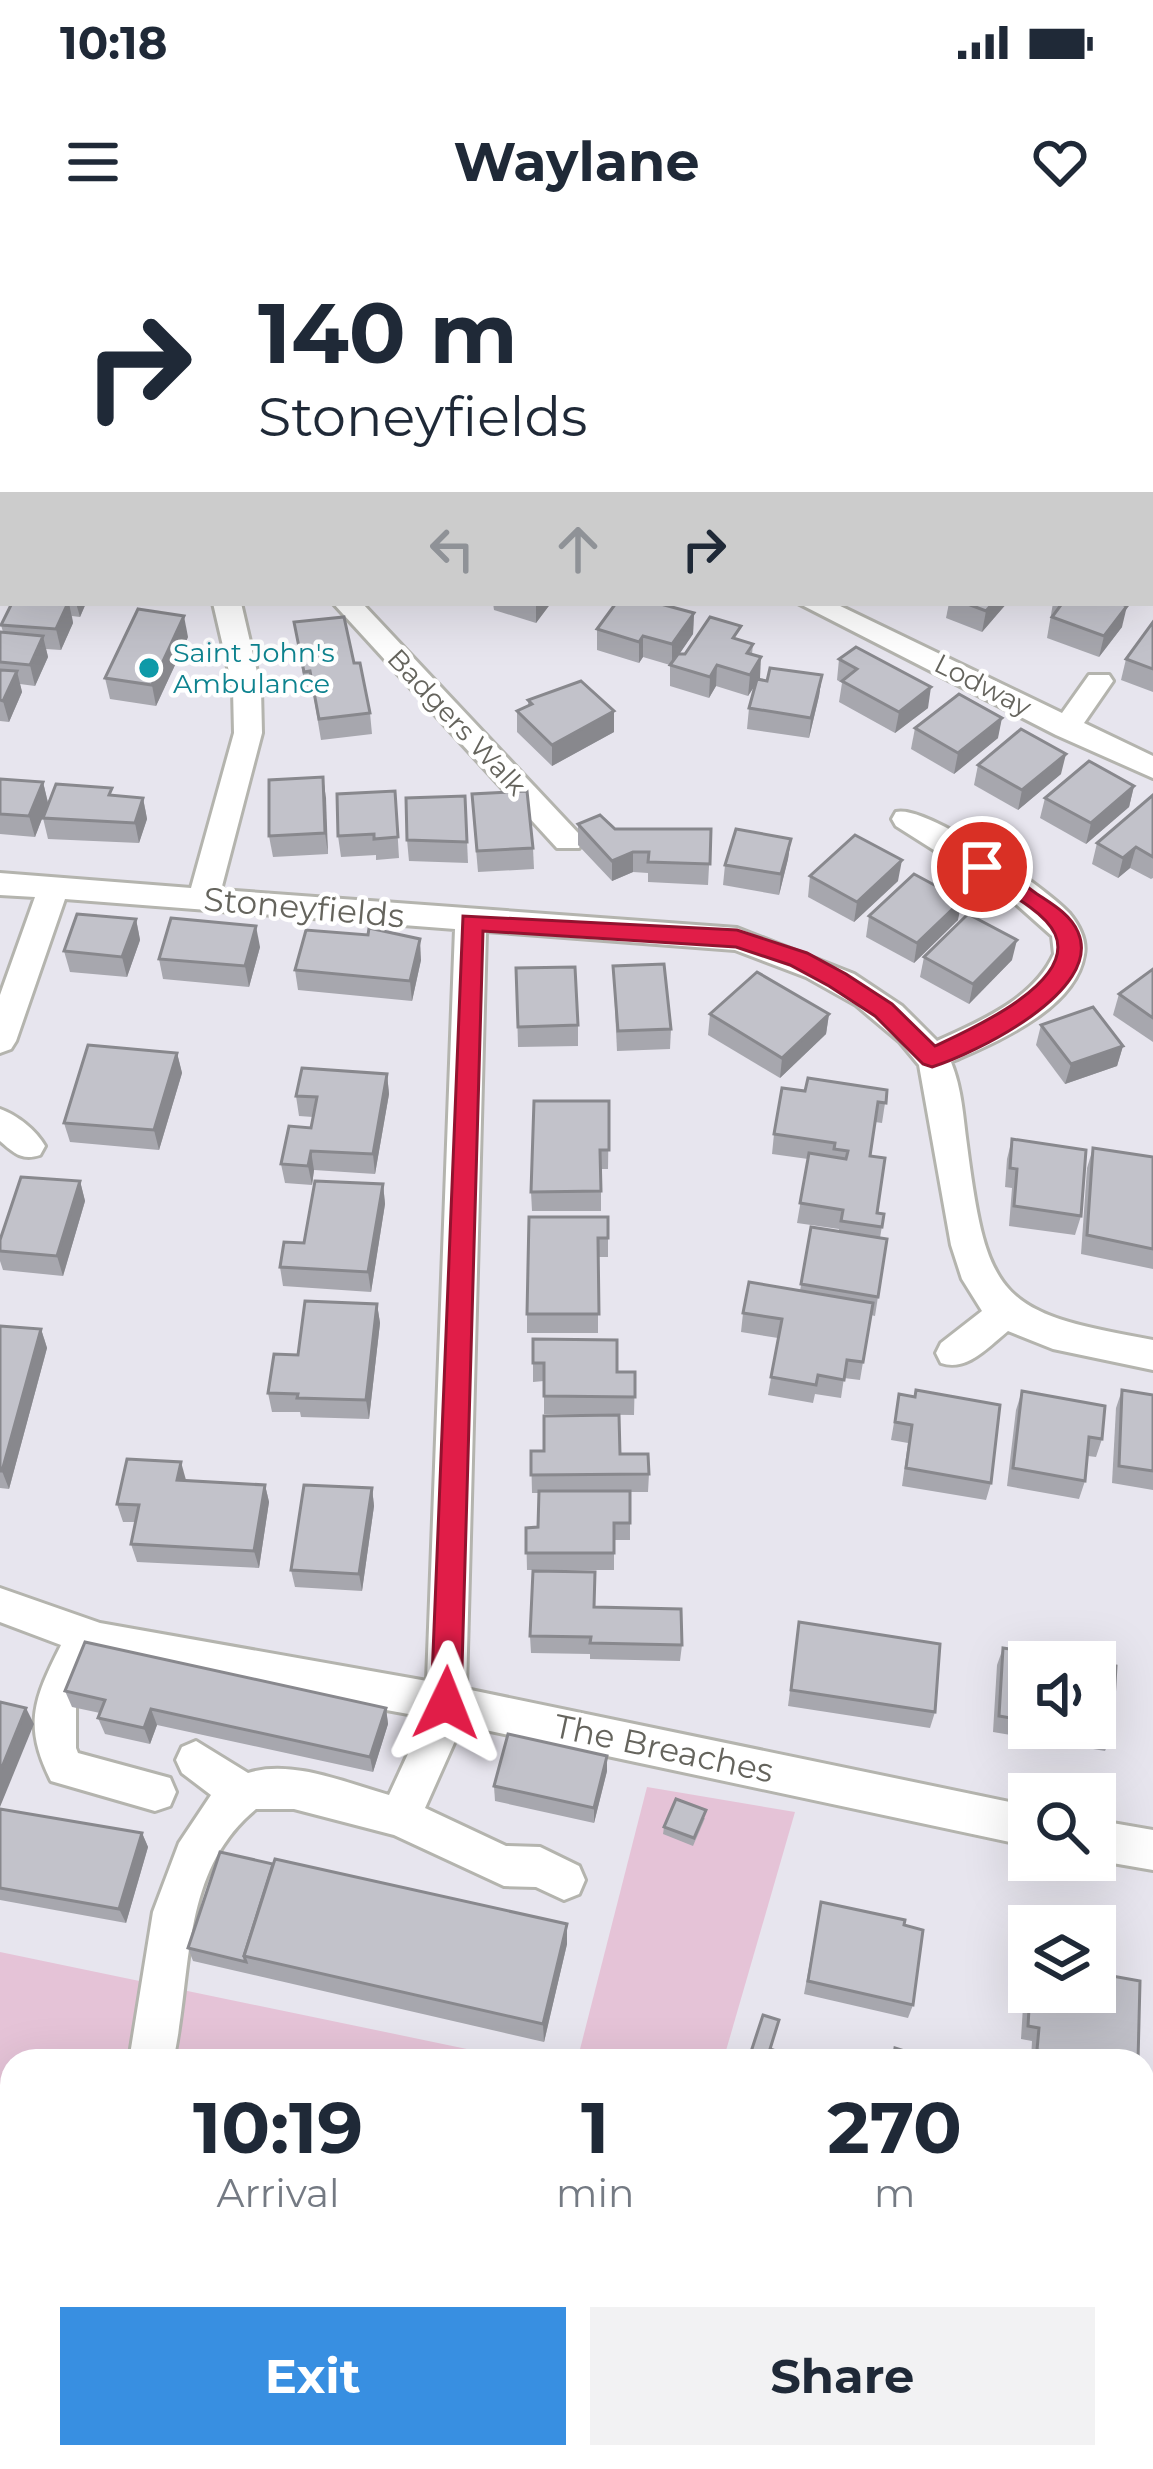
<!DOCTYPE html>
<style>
:root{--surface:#fff;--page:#f2f2f3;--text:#1f2937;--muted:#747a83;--accent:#388fe1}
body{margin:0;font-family:Montserrat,sans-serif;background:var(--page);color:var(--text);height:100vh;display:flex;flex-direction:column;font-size:45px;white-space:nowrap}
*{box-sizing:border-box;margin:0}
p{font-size:39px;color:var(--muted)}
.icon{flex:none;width:66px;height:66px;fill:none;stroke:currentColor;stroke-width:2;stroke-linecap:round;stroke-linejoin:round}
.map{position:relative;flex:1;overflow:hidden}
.details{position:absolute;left:0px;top:1809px;width:1155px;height:420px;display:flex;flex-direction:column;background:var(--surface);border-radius:36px 36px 0 0;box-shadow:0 12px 48px #0002}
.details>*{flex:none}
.guide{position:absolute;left:0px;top:0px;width:1155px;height:366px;box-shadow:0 12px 48px #0002;background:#fff;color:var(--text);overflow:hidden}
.buttons{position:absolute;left:1008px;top:1401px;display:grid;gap:24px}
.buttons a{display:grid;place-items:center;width:108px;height:108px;border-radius:0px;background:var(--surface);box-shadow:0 12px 48px #0002;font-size:60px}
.pin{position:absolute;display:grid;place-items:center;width:102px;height:102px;color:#fff;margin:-51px;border:6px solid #fff;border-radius:50%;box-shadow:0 3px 12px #0007}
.me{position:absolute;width:132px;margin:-66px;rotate:2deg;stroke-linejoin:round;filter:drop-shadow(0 0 9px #0008)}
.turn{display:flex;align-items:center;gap:42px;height:252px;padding:0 60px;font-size:54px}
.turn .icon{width:156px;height:156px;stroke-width:2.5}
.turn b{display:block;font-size:84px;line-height:102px}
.lanes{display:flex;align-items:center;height:114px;padding:0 60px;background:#0003;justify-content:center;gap:60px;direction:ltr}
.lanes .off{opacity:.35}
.eta{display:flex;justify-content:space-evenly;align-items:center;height:204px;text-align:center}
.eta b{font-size:72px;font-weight:700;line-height:84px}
.primary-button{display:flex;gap:24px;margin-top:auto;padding:24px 60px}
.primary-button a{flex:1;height:138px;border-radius:0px;background:var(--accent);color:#fff;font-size:48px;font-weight:700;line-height:138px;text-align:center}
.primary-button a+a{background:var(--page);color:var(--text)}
.status{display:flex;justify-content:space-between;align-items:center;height:84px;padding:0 60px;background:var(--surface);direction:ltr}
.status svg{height:33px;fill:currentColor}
header{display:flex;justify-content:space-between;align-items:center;height:156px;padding:0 60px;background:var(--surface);font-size:54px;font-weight:700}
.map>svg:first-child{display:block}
</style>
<div class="status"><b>10:18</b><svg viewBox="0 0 49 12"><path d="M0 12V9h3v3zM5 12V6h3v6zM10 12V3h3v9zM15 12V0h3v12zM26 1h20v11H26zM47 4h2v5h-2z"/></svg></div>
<header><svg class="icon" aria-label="menu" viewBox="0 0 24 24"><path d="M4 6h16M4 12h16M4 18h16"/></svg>Waylane<svg class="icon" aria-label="heart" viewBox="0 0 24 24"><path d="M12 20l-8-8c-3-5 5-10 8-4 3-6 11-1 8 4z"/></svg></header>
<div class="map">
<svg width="1153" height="2229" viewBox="0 0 1153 2229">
<rect width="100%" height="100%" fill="#e7e5ee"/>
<g fill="#e5c3d7">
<polygon points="647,1547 795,1572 723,1821 577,1821"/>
<polygon points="0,1712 525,1821 12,1821 12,2217 1143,2217 1143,2158 1153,2162 1153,2229 0,2229"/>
</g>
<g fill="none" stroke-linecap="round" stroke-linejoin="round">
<g stroke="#b4b4ae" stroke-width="6">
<g id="minor">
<polygon points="909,0 931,0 932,3 910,3"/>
<rect x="0" y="159" width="3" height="15"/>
<polygon points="3,305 3,326 0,327 0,306"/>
<path d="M213,363H241L261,449L262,493L221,650L737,688L854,734L902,766L937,801C979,782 1034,759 1054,714L1052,696L1008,657L896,586L892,579L896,572C926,564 1046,648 1069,673C1078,684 1087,700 1084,715C1075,770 995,802 951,822C962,849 963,876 967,905C987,1060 1000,1073 1153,1100V1130L1053,1109L1008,1091C988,1107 967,1132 941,1123L936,1113L941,1103L982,1071L962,1039L951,1005L919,825L900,802L856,765L806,737L735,710L486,691L466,1449L1029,1566V1606L462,1485L425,1568L506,1606L540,1607L579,1626L585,1640L579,1654L564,1660L536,1647L504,1646L394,1595L294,1569H256C179,1632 193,1734 173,1821H129L153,1672L179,1603L211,1555L182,1533L176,1520L182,1507L196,1501L248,1533C292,1519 346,1543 389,1555L425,1477L95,1417L76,1462V1508L78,1513L170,1538L176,1552L170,1566L155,1571L51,1541C23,1485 34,1459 61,1405L0,1382V1348L100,1383L427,1441L455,689L65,659L16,801L11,809L0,813V755L35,657L0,655V633L191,648L234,493L233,449Z"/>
<polygon points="333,363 362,363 579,594 583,601 579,608 557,608"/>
<polygon points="798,363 834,363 1062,473 1089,435 1109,435 1113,441 1084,483 1153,516 1153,538 1056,495"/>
<path d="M0,869C17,875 36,890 45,906L40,915C22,921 14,913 0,901Z"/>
<polygon points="1095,1580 1153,1590 1153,1630 1095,1620"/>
</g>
</g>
<use href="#minor" fill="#fff" fill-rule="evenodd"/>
</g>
<g fill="#a7a7ae">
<polygon points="12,363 86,363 80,377 72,376 73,383 61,410 46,409 48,417 35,446 20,444 22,452 9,482 0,481 0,392 3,392 1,385"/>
<polygon points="493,363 551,363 536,383 494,370"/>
<polygon points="949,363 1007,363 982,392 946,378"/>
<polygon points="1053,363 1120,363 1122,387 1099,417 1047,398"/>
<polygon points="694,373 693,394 679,414 740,400 753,404 752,414 759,439 767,441 822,435 819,456 809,498 747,489 749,468 756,443 748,456 716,446 709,458 670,446 670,425 643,417 639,423 597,410 597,389"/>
<polygon points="294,382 370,473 372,494 321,500 313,452 306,453"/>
<polygon points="1153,382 1153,452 1121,440 1126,419"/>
<polygon points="188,397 156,466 110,459 105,438"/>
<polygon points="839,419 928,468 895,493 839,462 842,443 837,440"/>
<polygon points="528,460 614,471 614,492 552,526 517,492 517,471 528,466"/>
<polygon points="915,488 998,498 954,534 911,509"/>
<polygon points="978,525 1061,534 1018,570 974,545"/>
<polygon points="323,537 328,614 273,617 269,596"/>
<polygon points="0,539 43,542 48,563 35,597 0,594"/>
<polygon points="1134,546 1129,567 1086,604 1040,578 1045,558"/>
<polygon points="395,551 399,618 376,620 376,615 341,617 338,596"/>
<polygon points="465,556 468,623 409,621 407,600"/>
<polygon points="1153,556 1153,638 1151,639 1130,628 1118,638 1092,624 1097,603"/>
<polygon points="143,558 147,579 139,603 48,599 43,578"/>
<polygon points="473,575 533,608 534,629 478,632"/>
<polygon points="578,584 615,589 711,589 708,645 648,642 648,633 633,632 612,641 578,605"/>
<polygon points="791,599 788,619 779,655 723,645 725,625"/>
<polygon points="810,636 898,641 854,682 808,657"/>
<polygon points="869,676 958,680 914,723 866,697"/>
<polygon points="136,679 140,700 127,737 70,732 64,711"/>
<polygon points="260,707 249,747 163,739 159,719"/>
<polygon points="924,717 1012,720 969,764 920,737"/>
<polygon points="421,720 412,761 298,750 295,730"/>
<polygon points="613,726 671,789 670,809 617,811"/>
<polygon points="516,728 578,785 578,806 518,807"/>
<polygon points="1153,729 1153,802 1113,775 1119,754"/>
<polygon points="710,774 829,774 826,794 780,838 708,795"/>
<polygon points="1041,785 1123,806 1117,826 1065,844 1036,805"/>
<polygon points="177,813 182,833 159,910 70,902 64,883"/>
<polygon points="387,834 389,854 375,934 314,930 312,945 285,943 281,924 311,888 313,877 299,876 296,856"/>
<polygon points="887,850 882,883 875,882 870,916 877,973 884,974 880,998 887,999 875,1076 871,1075 860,1140 844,1138 841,1158 815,1154 813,1163 768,1155 778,1098 741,1092 743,1073 800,1051 811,987 839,991 839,989 797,983 808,919 772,914 774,894 805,851"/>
<polygon points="609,861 608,929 601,929 601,971 532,971 531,952"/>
<polygon points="1012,899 1081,976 1075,995 1009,986 1012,948 1005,947 1007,919"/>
<polygon points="1093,908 1153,917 1153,1029 1081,1014 1087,928"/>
<polygon points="80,941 85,961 63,1036 3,1030 0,1021 0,1000"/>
<polygon points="383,944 385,964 371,1052 283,1046 280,1027 304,1003"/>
<polygon points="608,977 608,1017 598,1017 598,1093 527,1093 527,1074"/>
<polygon points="377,1064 380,1083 369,1179 301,1177 300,1172 272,1172 268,1153 298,1115"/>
<polygon points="0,1086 41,1089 47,1108 9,1249 0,1248"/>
<polygon points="533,1099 617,1132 635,1132 634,1175 544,1174 544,1141 533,1142"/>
<polygon points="1122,1150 1153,1155 1153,1250 1112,1243 1116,1168"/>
<polygon points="1022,1151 1102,1199 1096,1217 1088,1216 1085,1241 1079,1259 1007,1246 1016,1170"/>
<polygon points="899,1154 915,1157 991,1243 986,1260 902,1246 908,1203 891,1200"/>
<polygon points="531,1211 620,1214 649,1234 648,1252 630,1252 630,1300 614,1300 614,1330 527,1330 526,1288 538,1287 539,1253 532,1253"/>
<polygon points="186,1241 265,1245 269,1262 259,1328 137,1322 131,1304 136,1282 123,1282 117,1264"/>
<polygon points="372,1248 374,1266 362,1351 295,1347 291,1330"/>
<polygon points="594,1367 682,1405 680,1421 590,1419 590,1414 531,1413 530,1396"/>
<polygon points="799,1382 935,1472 930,1488 788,1466"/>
<polygon points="1003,1408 1029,1422 1029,1488 1095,1488 1112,1495 1105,1511 993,1492 997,1425"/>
<polygon points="65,1451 386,1468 388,1484 373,1532 157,1485 150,1504 105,1494 98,1478 100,1473 72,1467"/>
<polygon points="607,1531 594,1583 495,1561 494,1546"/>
<polygon points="0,1569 142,1593 148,1607 126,1683 0,1660"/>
<polygon points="705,1578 693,1606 663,1594 664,1587"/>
<polygon points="273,1624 567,1684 567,1704 544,1802 193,1721 188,1708"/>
<polygon points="821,1662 913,1765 908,1778 804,1754"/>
<polygon points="1029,1710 1029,1752 1138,1821 1031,1821 1032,1801 1021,1799 1026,1717"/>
</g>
<g fill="#88888d">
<polygon points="123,0 151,0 151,1 150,3 122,3"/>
<polygon points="3,219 3,245 0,248 0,222"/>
<polygon points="69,363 73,383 61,410 56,389"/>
<polygon points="76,363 86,363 80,377"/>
<polygon points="536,363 551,363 536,383"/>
<polygon points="993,363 1007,363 982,392 986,371"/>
<polygon points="1127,366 1122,387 1099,417 1104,396"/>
<polygon points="694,373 693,394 672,425 672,404"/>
<polygon points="184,376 188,397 156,466 152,445"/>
<polygon points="43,396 48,417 35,446 30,425"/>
<polygon points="643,396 643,417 639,423 639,402"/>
<polygon points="761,417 760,438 748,456 750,435"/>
<polygon points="717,425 716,446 709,458 710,437"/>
<polygon points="17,431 22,452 9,482 3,461"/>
<polygon points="822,435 819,456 809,498 811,478"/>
<polygon points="931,447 928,468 895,493 899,472"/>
<polygon points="614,471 614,492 552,526 552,505"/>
<polygon points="1002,478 998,498 954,534 958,513"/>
<polygon points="1066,514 1061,534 1018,570 1022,550"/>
<polygon points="323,537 326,558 328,614 325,593"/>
<polygon points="43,542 48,563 35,597 29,576"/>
<polygon points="1134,546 1129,567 1086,604 1091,583"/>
<polygon points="143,558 147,579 139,603 135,583"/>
<polygon points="791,599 788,619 779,655 781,634"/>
<polygon points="1136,607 1130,628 1118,638 1123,618"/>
<polygon points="633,612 633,632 612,641 612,621"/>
<polygon points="902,620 898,641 854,682 857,662"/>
<polygon points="962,660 958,680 914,723 917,703"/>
<polygon points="136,679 140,700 127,737 122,717"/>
<polygon points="256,686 260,707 249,747 245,726"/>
<polygon points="420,699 421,720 412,761 410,741"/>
<polygon points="1017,700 1012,720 969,764 973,744"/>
<polygon points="829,774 826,794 780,838 782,818"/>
<polygon points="1123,806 1117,826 1065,844 1071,824"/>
<polygon points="177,813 182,833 159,910 154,890"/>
<polygon points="387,834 389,854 375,934 373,914"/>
<polygon points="311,911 314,930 312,945 308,926"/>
<polygon points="80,941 85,961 63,1036 57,1016"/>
<polygon points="383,944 385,964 371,1052 368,1032"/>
<polygon points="377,1064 380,1083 369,1179 366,1160"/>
<polygon points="41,1089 47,1108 9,1249 2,1231"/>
<polygon points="181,1222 186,1240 182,1258 177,1240"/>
<polygon points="265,1245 269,1262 259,1328 254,1311"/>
<polygon points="372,1248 374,1266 362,1351 359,1334"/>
<polygon points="26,1468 34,1484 0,1567 0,1532"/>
<polygon points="386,1468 388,1484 373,1532 370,1517"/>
<polygon points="151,1469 157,1485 150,1504 144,1488"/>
<polygon points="607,1516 607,1531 594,1583 594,1568"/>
<polygon points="142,1593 148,1607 126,1683 119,1669"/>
<polygon points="567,1684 567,1704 544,1802 543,1784"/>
</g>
<g fill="#c2c2ca" stroke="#88888d" stroke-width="3">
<polygon points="76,0 123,0 122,3 75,3"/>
<polygon points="330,0 376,0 375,3"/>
<polygon points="516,0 551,0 550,3 515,3"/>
<polygon points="812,0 875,0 875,3 832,3"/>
<polygon points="12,363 68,363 56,389 1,385"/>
<polygon points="616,363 657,363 694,373 672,404 643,396 639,402 597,389"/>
<polygon points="965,363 993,363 986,371"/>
<polygon points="1056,363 1120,363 1127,366 1104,396 1052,377 1061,365"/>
<polygon points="138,369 184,376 152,445 105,438"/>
<polygon points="344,377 354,423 360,423 370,473 319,479 310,431 304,432 294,382"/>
<polygon points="710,377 741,386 733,398 753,404 747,413 761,417 750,435 717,425 710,437 670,425 678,414 685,414"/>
<polygon points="1153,382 1153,429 1126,419"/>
<polygon points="0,392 43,396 30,425 0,422"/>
<polygon points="856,407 931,447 899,472 842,441 857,429 839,419"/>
<polygon points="770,428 822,435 811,478 749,468 757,439 767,441"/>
<polygon points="0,430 17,431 3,461 0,460"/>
<polygon points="581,441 614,471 552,505 517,471 532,464 528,460"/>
<polygon points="959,454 1002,478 958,513 915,488"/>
<polygon points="1021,489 1066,514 1022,550 978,525"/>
<polygon points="1089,521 1134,546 1091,583 1045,558"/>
<polygon points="323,537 325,593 269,596 269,540"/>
<polygon points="0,539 43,542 29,576 0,574"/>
<polygon points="56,544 112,548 109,555 143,558 135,583 43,578"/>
<polygon points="395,551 398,597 374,599 374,594 338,596 337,554"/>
<polygon points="527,551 533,608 477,611 472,554"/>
<polygon points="1153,555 1153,617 1136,607 1123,618 1097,603"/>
<polygon points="465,556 467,602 407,600 406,558"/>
<polygon points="600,575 615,589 711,589 710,624 648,622 649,612 633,612 612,621 578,584"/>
<polygon points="736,589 791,599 781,634 725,625"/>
<polygon points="855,595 902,620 857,662 810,636"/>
<polygon points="914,634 962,660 917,703 869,676"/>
<polygon points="77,674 136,679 122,717 64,711"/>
<polygon points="968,674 1017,700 973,744 924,717"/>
<polygon points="171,678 256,686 245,726 159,719"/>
<polygon points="369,688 420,699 410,741 295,730 306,690 368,695"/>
<polygon points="664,724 671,789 618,791 613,726"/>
<polygon points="575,727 578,785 518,787 516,728"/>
<polygon points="1153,729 1153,778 1119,754"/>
<polygon points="757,732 829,774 782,818 710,774"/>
<polygon points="1093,767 1123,806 1071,824 1041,785"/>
<polygon points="88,805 177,813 154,890 64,883"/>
<polygon points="302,828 387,834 373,914 311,911 308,926 281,924 289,886 311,888 317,857 296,856"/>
<polygon points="808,838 887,850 886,863 878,862 870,916 885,918 877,973 884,974 882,987 841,981 843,970 800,963 809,913 846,919 848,911 834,909 835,903 774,894 782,848 805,851"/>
<polygon points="534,861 609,861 609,910 600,910 601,951 531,952"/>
<polygon points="1012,899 1086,910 1081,976 1014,966 1017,929 1010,928"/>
<polygon points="1093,908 1153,917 1153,1009 1087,995"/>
<polygon points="21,937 80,941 57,1016 0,1011 0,1000"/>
<polygon points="315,941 383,944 368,1032 280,1027 284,1002 304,1003"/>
<polygon points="529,977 608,977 608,998 598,998 599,1074 527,1074"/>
<polygon points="811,987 887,999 878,1057 801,1044"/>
<polygon points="749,1042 873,1063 863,1122 847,1120 844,1140 818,1135 816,1145 771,1137 782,1079 743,1073"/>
<polygon points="305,1061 377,1064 366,1160 297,1158 298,1154 268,1153 274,1114 298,1115"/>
<polygon points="0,1086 41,1089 2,1231 0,1231"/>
<polygon points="533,1099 617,1100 617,1132 635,1132 635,1157 544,1156 544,1123 533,1123"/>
<polygon points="916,1150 1000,1165 991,1243 906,1228 912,1185 895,1182 899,1154 915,1157"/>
<polygon points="1122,1150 1153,1155 1153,1231 1119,1226"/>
<polygon points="1022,1151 1105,1166 1102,1199 1089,1197 1085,1241 1013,1228"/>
<polygon points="619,1175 620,1214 648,1214 649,1234 531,1235 531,1211 544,1211 544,1176"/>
<polygon points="127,1219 181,1222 177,1240 265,1245 254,1311 131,1304 139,1265 117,1264"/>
<polygon points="304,1245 372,1248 359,1334 291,1330"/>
<polygon points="539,1251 630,1251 630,1283 614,1283 614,1313 526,1313 526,1288 538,1287"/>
<polygon points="533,1331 595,1332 594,1367 681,1369 682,1405 590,1403 591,1397 530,1396"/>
<polygon points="799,1382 940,1404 935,1472 791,1450"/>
<polygon points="85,1402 386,1468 370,1517 151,1469 144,1488 98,1478 105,1460 65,1451"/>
<polygon points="1003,1408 1093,1422 1029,1422 1029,1481 999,1476"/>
<polygon points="1095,1422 1116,1426 1112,1495 1070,1488 1095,1488"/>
<polygon points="0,1462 26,1468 0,1532"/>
<polygon points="508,1494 607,1516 594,1568 494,1546"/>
<polygon points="676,1559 706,1570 694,1598 664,1587"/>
<polygon points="0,1569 142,1593 119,1669 0,1648"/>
<polygon points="220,1612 273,1624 244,1716 246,1722 188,1708"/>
<polygon points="275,1619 567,1684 543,1784 244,1716"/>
<polygon points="821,1662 905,1680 904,1685 923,1690 913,1765 808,1741"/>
<polygon points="1095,1722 1101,1723 1101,1734 1140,1741 1138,1821 1098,1821 1037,1810 1039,1788 1028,1786 1030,1752 1095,1752"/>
<polygon points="763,1775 779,1780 770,1809 779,1812 776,1821 748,1821"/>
<polygon points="895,1808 914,1814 913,1821 893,1821"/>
<polygon points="273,1811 273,1821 192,1821 192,1820"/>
</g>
<path fill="#e11d48" stroke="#92132f" stroke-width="3" d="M982,619C1002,625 1020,642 1037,654C1052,664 1070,674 1078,692C1104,751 974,814 932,827L923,824L875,776L829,746L790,725L736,707L483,691L461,1463L457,1473L446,1477L435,1473L431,1463L463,676L737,690L807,713L846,734L892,764L935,806C967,791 1077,743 1055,694C1043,668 997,648 974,633L970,627Z"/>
<circle fill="#0f9aa8" stroke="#fff" stroke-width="4.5" cx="149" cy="428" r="12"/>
<g text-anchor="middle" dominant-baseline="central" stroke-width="9" stroke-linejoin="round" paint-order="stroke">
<g font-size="27" fill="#0d838f" stroke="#fff" text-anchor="start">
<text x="173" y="412">Saint John's<tspan x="173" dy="31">Ambulance</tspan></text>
</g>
<g font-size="27" fill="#65645d" stroke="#fff">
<text transform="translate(983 445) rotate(27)">Lodway</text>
<text transform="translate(457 482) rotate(47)">Badgers Walk</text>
</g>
<g font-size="33" fill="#65645d" stroke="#fff">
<text transform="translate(304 667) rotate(5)">Stoneyfields</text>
<text transform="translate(664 1508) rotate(12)">The Breaches</text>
</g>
</g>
</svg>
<div class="buttons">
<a><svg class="icon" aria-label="sound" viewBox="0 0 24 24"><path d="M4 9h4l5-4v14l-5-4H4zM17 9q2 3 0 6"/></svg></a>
<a><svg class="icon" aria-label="search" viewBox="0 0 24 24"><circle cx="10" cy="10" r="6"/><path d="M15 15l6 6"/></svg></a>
<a><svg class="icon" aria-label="layers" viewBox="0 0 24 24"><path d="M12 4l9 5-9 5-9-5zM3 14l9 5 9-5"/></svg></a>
</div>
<div class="pin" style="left:982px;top:627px;background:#d93025"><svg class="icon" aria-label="arrive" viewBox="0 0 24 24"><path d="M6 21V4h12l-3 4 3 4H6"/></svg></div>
<svg class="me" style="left:446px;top:1463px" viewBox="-20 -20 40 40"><path d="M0-17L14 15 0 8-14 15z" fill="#e11d48" stroke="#fff" stroke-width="4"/></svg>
<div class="guide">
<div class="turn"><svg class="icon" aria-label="right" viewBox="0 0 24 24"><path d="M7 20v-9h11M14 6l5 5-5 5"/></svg><div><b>140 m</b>Stoneyfields</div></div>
<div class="lanes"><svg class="icon off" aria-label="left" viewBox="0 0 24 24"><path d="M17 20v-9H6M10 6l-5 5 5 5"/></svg><svg class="icon off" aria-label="ahead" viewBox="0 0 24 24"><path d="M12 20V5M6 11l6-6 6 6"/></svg><svg class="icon" aria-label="right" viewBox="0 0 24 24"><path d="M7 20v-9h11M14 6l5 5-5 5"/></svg></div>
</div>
<section class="details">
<div class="eta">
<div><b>10:19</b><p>Arrival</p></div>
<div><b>1</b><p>min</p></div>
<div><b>270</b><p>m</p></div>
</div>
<div class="primary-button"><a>Exit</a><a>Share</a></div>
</section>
</div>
